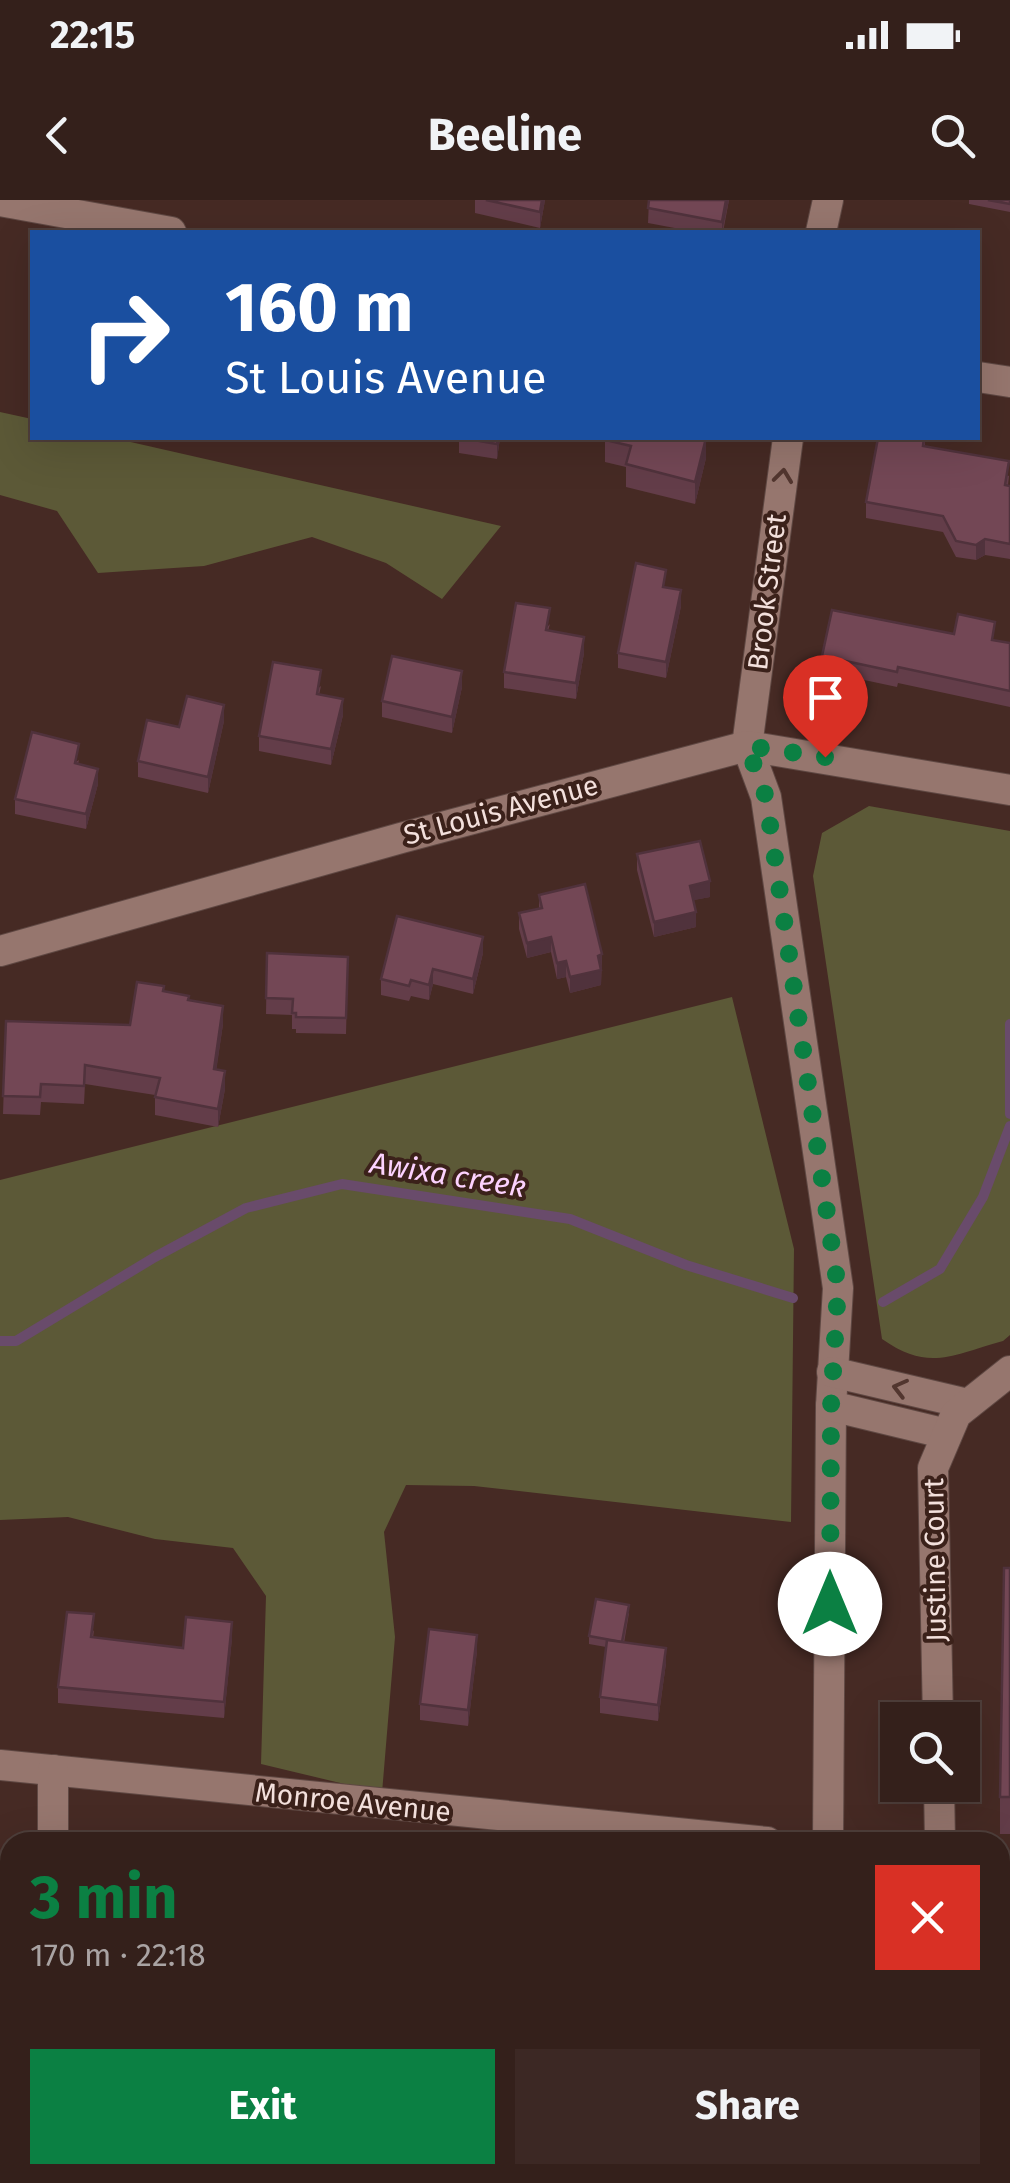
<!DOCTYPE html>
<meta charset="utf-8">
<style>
:root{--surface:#34201b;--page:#3c2824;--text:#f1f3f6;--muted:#a9a3a3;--line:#4e3e3a;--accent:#0b8043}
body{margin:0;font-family:"Fira Sans",sans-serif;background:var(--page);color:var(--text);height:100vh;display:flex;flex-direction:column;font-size:38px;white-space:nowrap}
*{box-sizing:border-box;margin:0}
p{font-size:32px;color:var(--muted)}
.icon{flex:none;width:55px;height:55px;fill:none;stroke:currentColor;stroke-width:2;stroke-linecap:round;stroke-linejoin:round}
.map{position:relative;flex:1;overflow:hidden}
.sheet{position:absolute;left:0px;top:1632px;width:1010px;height:352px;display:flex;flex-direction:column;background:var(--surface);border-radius:30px 30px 0 0;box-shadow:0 10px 40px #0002,0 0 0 2px var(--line)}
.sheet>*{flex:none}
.guide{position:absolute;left:30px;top:30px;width:950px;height:210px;border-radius:0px;box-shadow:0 10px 40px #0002,0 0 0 2px var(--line);background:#1a4fa0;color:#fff;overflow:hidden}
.controls{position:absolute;left:880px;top:1502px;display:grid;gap:20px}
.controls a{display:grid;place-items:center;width:100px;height:100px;border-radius:0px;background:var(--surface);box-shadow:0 10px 40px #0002,0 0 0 2px var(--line);font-size:50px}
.pin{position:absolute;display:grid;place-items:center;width:85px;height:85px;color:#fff;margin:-102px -42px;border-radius:50% 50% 50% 0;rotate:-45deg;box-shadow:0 0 10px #0007}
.pin .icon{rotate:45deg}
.me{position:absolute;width:110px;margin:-55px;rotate:0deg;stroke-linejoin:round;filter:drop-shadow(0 0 8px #0008)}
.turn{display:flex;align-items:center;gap:35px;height:210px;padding:0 30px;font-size:45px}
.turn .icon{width:130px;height:130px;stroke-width:2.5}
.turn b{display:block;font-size:70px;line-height:85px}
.round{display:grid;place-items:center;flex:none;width:105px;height:105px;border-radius:0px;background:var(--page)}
.summary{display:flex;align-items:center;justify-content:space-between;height:170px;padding:0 30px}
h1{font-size:60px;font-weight:700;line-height:75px;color:var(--accent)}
.action{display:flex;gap:20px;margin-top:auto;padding:20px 30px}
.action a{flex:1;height:115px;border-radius:0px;background:var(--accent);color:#fff;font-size:40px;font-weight:700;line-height:115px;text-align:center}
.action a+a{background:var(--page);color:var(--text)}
.status{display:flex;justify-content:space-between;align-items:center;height:70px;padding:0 50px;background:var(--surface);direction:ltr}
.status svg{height:28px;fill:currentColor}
header{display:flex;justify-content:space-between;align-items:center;height:130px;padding:0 30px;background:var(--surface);font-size:45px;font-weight:700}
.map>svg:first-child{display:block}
</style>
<div class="status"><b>22:15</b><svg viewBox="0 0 49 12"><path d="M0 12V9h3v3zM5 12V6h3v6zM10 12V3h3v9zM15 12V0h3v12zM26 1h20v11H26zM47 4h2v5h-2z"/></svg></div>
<header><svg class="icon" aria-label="back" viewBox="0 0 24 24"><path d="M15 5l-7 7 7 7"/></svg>Beeline<svg class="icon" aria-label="search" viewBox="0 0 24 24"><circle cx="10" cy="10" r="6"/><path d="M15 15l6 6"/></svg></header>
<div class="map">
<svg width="1010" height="1983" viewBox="0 0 1010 1983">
<rect width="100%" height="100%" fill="#462a24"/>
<g fill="#5c5937">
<polygon points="0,212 32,219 32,238 113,238 501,326 442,399 386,363 312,337 204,366 98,373 57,311 0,295"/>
<path d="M869,606L1010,631V1135L1003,1141C952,1155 929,1172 882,1139L813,676L822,633Z"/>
<polygon points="732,797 794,1049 791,1322 474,1286 406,1285 384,1332 395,1437 382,1593 261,1564 266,1396 233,1348 155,1339 68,1317 0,1320 0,980"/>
</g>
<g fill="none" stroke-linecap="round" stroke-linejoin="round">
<g stroke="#694b6b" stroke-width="10">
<polyline points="1010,824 1010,914"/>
<polyline points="883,1102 940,1069 983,997 1010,926"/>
<polyline points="0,1141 16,1141 155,1057 246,1008 342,984 570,1019 686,1065 793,1098"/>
</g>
<g stroke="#5f4843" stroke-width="32">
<g id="minor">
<polyline points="0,1 171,32"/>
<polyline points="821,32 828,0"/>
<polyline points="978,177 1010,182"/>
<polyline points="788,238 747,546 766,597 838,1088 831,1206 828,1642"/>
<polyline points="0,751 401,638 747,546 1010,590"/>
<polyline points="832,1172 968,1204"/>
<polyline points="831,1206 947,1234"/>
<polyline points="938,1520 933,1268 956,1214 1010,1171"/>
<polyline points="0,1565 767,1642"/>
<polyline points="53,1570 53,1642"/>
<polyline points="939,1585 940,1642"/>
<polyline points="0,1975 78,1983"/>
<polyline points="831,1975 831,1983"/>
<polyline points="947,1975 947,1983"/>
</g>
</g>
<use href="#minor" stroke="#96766e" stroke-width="30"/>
</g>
<g fill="#633d49">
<polygon points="475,0 545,0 540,28 475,13"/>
<polygon points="649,0 729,0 723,32 696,32 648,23"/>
<polygon points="969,0 1010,0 1010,12 969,4"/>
<polygon points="459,238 500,238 497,259 459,253"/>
<polygon points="706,238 706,258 695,304 626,287 626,267 605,262 605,240"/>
<polygon points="925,238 925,246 1009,276 1008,285 1010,286 1010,359 985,355 976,360 956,357 943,332 866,318 866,302"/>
<polygon points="666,387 681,406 666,478 618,468 618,453"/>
<polygon points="550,424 548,431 584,453 576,499 504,488 504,472"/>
<polygon points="954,434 1010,443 1010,507 898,483 897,487 822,471 822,456"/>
<polygon points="321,486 319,495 343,515 331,565 259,551 259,536"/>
<polygon points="462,487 452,533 382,517 382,501"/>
<polygon points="224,521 208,593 138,577 138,561 179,527"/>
<polygon points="79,560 78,564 98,584 86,629 15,614 15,599"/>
<polygon points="637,654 710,697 693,700 696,727 654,737 637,670"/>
<polygon points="539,695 602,754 601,785 570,793 566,777 557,779 551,752 527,758 519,729 519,713 539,709"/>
<polygon points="267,753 348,757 346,834 296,833 296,829 292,829 292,815 266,814"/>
<polygon points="483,753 473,794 433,784 429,800 411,796 409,801 381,795 381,779"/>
<polygon points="164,791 189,800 223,824 216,870 225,889 218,927 155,915 155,895 85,884 84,904 41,902 40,915 3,914 6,821 130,825"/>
<polygon points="1010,1368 1010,1634 1000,1634 1000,1597"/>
<polygon points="629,1413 624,1443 666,1463 658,1521 600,1513 600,1497 606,1447 589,1444 589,1436"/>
<polygon points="94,1430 93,1438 183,1448 232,1438 224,1518 58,1503 58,1487"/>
<polygon points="477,1451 468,1526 420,1520 420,1504"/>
<polygon points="1010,1683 1010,1939 1005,1938 1008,1823 1001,1823 1001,1786"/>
</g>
<g fill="#50323c">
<polygon points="542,0 545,0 540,28 540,12"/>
<polygon points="726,0 729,0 722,32 722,22"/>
<polygon points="498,238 500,238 497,259 497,244"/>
<polygon points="706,238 706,258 695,304 695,282"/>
<polygon points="985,339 985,355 976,360 976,345"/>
<polygon points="681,390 681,406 666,478 666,462"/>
<polygon points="584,437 584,453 576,499 576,483"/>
<polygon points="462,471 462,487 452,533 452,517"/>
<polygon points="343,499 343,515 331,565 331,549"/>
<polygon points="224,505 224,521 208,593 208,577"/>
<polygon points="98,569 98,584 86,629 86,614"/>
<polygon points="710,681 710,697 690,701 690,686"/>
<polygon points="696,712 696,727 654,737 654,722"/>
<polygon points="483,737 483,753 473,794 473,779"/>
<polygon points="551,737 551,752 527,758 527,743"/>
<polygon points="602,754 601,785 570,793 570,777 598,756"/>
<polygon points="566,761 566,777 557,779 557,763"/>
<polygon points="433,769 433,784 429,800 429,785"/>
<polygon points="223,806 223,824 214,887 214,869"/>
<polygon points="225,871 225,889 218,927 218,909"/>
<polygon points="232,1422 232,1438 224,1518 224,1502"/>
<polygon points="477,1435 477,1451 468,1526 468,1510"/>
<polygon points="666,1448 666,1463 658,1521 658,1505"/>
</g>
<g fill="#734755" stroke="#50323c" stroke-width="2.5">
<polygon points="486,0 542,0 540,12"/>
<polygon points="649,0 726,0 722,22 648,8"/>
<polygon points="988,0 1010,0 1010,4"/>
<polygon points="462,238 498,238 497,244"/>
<polygon points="606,238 706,238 695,282 626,264 631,246 605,240"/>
<polygon points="878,238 924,238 923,246 1009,261 1005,285 1010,286 1010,344 985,339 976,345 956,341 943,316 866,302"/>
<polygon points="636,363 666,370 663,387 681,390 666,462 618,453"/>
<polygon points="516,403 550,408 546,430 584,437 576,483 504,472"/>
<polygon points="832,410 954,434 958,414 995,422 992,440 1010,443 1010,491 898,467 897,472 822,456"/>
<polygon points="392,456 462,471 452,517 382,501"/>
<polygon points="273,462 321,470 317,494 343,499 331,549 259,536"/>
<polygon points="187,496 224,505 208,577 138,561 147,520 179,527"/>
<polygon points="32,532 79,544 75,563 98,569 86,614 15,599"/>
<polygon points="700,641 710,681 690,686 696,712 654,722 637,654"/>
<polygon points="585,684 602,754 598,756 601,770 570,777 566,761 557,763 551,737 527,743 519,713 542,708 539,695"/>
<polygon points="397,716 483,737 473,779 433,769 429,785 411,780 409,786 381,779"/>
<polygon points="267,753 348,757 346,818 296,817 296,813 292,813 293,799 266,798"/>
<polygon points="137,782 164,786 163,791 189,796 188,800 223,806 214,869 225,871 218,909 155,897 160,878 85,865 84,886 41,884 40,897 3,896 6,821 130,825"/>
<polygon points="1004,1368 1010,1368 1010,1597 1000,1597"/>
<polygon points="596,1399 629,1405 622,1442 589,1436"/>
<polygon points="67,1412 94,1414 91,1437 183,1448 186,1417 232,1422 224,1502 58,1487"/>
<polygon points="429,1429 477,1435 468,1510 420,1504"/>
<polygon points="607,1440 666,1448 658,1505 600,1497"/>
<polygon points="1005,1683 1010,1683 1010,1902 1005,1902 1009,1786 1001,1786"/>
</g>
<defs><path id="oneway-chevron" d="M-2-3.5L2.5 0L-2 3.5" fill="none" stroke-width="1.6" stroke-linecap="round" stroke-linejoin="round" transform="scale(2.5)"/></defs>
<g stroke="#52362f">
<use href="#oneway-chevron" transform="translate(783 276) rotate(-83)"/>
<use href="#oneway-chevron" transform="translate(900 1188) rotate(-166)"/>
</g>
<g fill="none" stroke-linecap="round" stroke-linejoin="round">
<polyline stroke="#0b8043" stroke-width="18" stroke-dasharray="0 32.4" points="825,557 747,546 766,597 838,1088 831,1206 830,1404"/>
</g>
<g text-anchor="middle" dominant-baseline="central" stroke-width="8" stroke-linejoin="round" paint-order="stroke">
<g font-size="28" fill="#f3e0dc" stroke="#3b211a">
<text transform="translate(767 392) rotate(-83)">Brook Street</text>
<text transform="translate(501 610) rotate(-15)">St Louis Avenue</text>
<text transform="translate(935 1360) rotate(-91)">Justine Court</text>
<text transform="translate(353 1602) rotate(6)">Monroe Avenue</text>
</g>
<g font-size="30" font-style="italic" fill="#fcd2fe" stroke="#3b211a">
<text transform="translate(448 975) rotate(9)">Awixa creek</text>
</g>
</g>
</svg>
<div class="controls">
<a><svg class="icon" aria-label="search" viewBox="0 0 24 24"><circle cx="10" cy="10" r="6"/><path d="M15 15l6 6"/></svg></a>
</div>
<div class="pin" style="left:825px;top:557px;background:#d93025"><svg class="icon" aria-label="arrive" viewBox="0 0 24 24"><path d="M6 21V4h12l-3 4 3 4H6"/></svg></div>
<svg class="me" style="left:830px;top:1404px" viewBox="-20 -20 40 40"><circle r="19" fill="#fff"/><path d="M0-13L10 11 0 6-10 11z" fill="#0b8043"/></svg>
<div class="guide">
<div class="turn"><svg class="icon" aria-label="right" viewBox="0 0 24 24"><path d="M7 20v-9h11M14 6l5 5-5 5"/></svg><div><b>160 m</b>St Louis Avenue</div></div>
</div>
<section class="sheet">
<div class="summary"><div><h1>3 min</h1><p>170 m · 22:18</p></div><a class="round" style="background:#d93025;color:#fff"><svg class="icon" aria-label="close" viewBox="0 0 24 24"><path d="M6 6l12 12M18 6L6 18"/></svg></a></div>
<div class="action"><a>Exit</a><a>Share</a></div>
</section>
</div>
